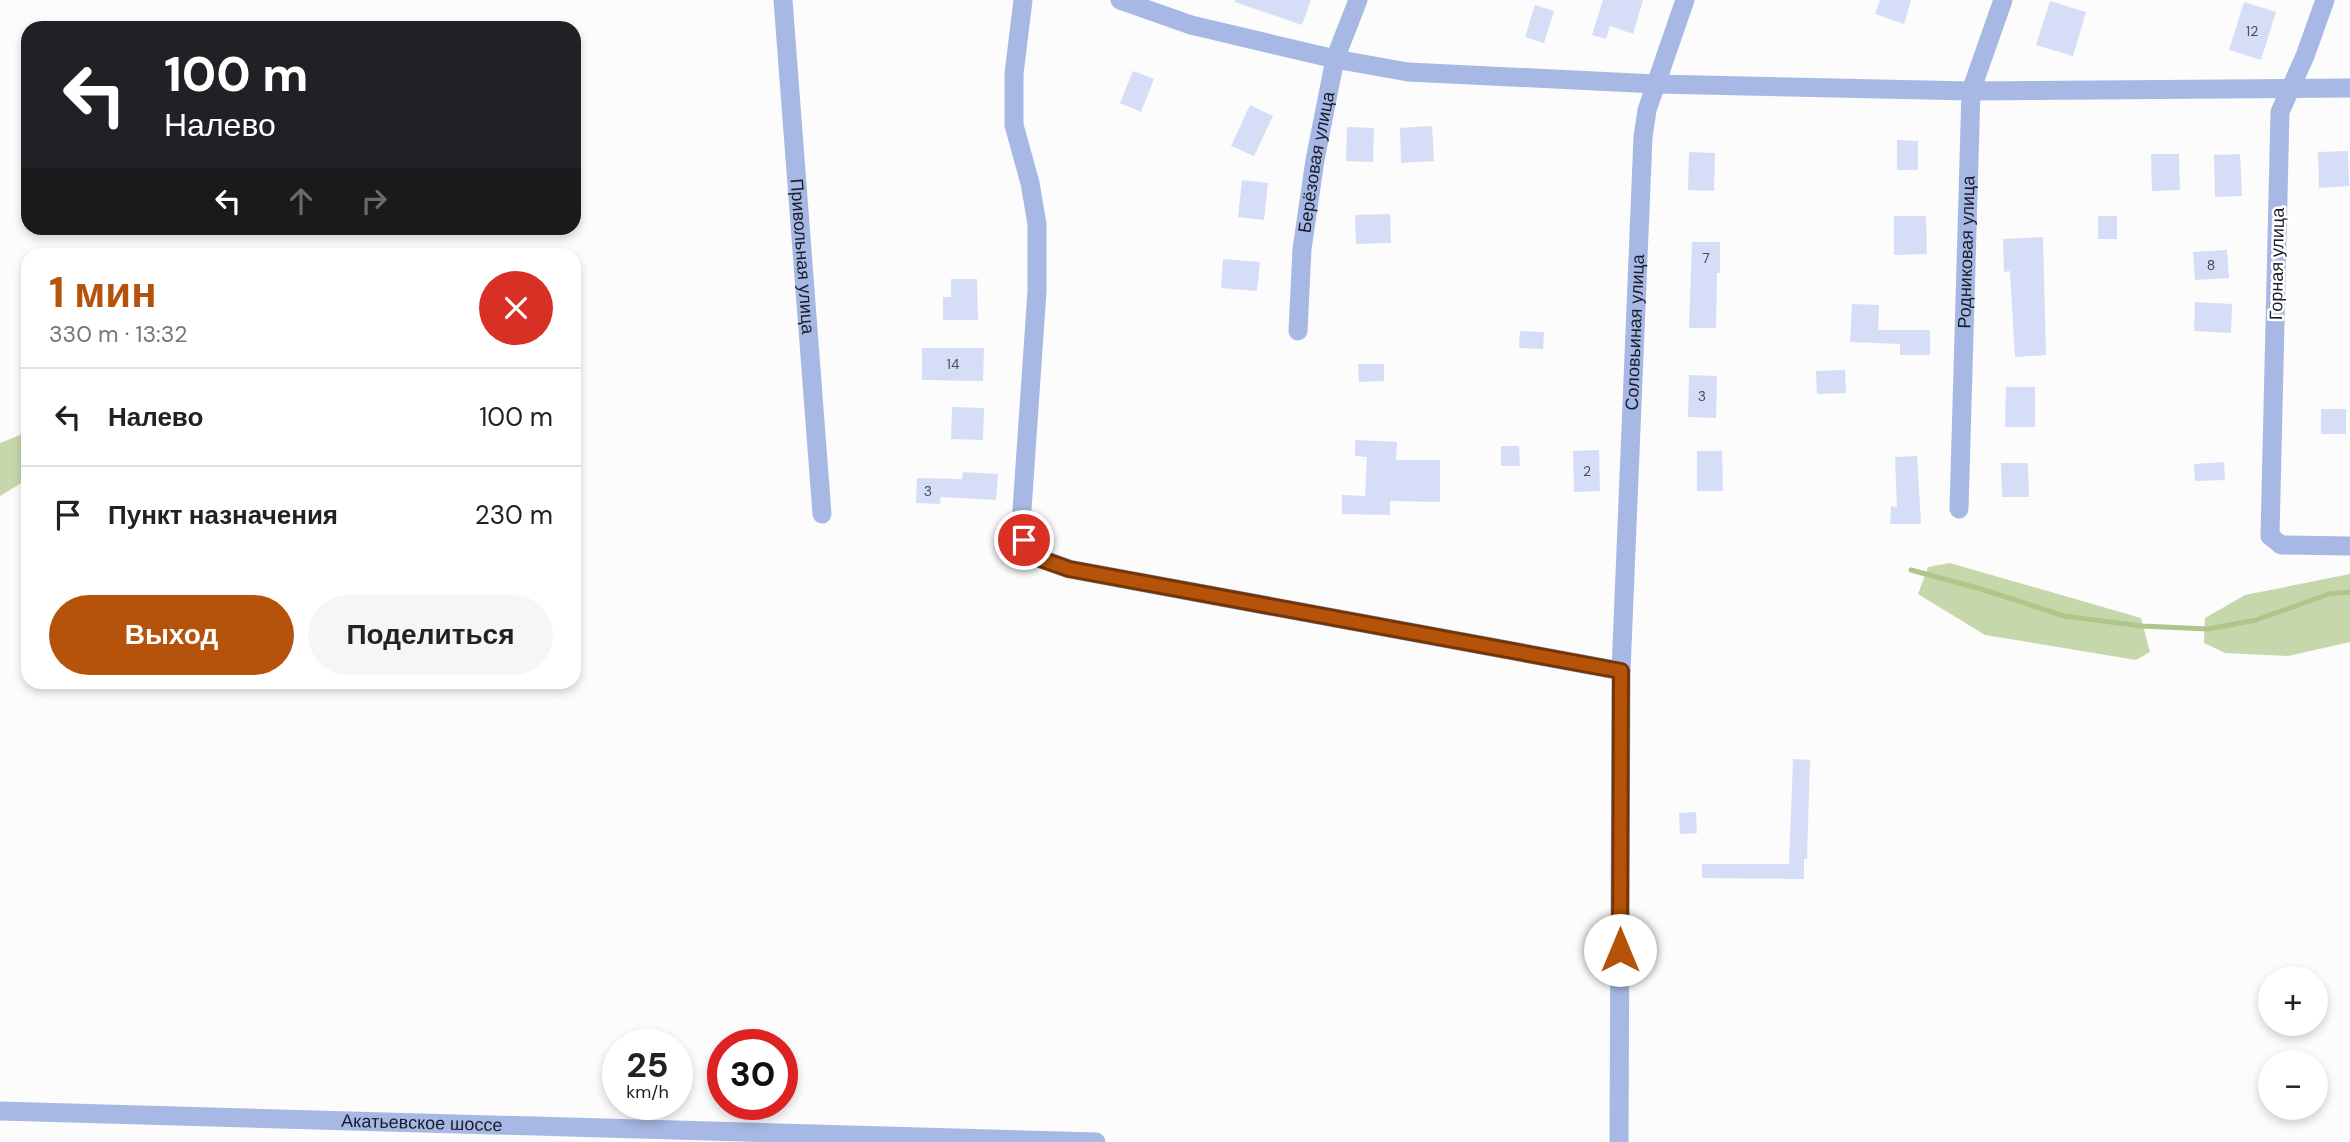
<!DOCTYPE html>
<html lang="ru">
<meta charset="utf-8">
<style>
:root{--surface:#fff;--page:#f6f6f6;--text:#222;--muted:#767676;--line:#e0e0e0;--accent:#b45309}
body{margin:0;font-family:"DM Sans",sans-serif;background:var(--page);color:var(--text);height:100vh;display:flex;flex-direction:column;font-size:26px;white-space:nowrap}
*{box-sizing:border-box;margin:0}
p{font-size:23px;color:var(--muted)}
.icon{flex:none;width:38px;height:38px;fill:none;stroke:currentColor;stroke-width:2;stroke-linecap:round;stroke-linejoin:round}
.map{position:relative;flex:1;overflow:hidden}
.sheet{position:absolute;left:21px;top:248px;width:560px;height:441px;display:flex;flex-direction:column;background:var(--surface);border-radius:21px;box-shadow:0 4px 10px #0003}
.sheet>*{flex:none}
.hud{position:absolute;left:21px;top:21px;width:560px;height:214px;border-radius:21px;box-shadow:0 4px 10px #0003;background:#202124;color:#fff;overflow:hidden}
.fabs{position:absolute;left:2258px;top:966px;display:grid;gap:14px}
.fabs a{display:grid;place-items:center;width:70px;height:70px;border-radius:50%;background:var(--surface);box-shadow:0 4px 10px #0003;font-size:35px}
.speed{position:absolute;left:602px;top:1029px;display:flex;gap:14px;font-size:35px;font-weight:700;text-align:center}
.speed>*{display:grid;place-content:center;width:91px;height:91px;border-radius:50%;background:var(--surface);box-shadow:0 4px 10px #0003;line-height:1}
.speed small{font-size:18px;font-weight:400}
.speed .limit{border:10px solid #d22;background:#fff;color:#111}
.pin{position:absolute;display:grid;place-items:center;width:60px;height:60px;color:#fff;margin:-30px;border:4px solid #fff;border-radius:50%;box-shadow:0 2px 7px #0007}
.me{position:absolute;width:77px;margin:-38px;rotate:0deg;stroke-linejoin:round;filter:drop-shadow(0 0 5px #0008)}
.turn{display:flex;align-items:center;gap:24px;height:147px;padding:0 28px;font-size:32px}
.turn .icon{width:91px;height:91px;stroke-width:2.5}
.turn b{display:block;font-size:49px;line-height:60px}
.lanes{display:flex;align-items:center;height:66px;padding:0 28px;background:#0003;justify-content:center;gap:35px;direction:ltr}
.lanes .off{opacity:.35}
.round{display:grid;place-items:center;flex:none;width:74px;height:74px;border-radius:37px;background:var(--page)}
.headline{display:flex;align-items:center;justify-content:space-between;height:119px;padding:0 28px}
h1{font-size:42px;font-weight:800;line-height:52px;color:var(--accent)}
.button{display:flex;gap:14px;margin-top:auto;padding:14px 28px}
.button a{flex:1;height:80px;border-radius:42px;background:var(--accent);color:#fff;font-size:28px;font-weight:800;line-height:80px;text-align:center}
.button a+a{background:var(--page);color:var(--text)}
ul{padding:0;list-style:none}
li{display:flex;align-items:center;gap:21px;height:98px;padding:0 28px;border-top:2px solid var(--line)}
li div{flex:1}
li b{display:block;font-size:26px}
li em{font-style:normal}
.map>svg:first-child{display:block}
</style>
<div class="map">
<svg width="2350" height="1142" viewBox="0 0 2350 1142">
<rect width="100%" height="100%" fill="#fbfcfb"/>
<g fill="#c7d7ac">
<polygon points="28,429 28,479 0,496 0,443 20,435"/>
<polygon points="1950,563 2141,618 2150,652 2136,660 1985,635 1918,594 1928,567"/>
<polygon points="2350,574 2350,642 2288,656 2225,653 2204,643 2205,618 2245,595"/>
</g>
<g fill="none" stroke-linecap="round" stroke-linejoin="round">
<polyline stroke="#afc589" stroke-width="5" points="1911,570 1981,589 2064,616 2141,626 2208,629 2256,620 2329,594 2350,592"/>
</g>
<g fill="#d5def6">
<polygon points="1235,0 1311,0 1302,25 1235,2"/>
<polygon points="1603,0 1643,0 1633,34 1610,26 1606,39 1592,35"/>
<polygon points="1880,0 1911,0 1904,24 1875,14"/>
<polygon points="2050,1 2086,12 2073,56 2036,45"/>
<polygon points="2244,2 2276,12 2261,60 2229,50"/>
<polygon points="1535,5 1554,11 1544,43 1525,37"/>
<polygon points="1133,71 1154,79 1141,112 1120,103"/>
<polygon points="1250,105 1273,116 1254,156 1231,146"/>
<polygon points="1432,126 1434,161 1401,163 1400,128"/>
<polygon points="1347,127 1374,128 1373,162 1346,161"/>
<polygon points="1897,140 1918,141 1918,170 1897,170"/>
<polygon points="2348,151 2349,186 2319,188 2318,152"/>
<polygon points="1689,152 1715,153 1714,191 1688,190"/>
<polygon points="2151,154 2179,154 2180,190 2152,191"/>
<polygon points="2240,154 2242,196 2215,197 2214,155"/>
<polygon points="1242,180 1268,183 1264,220 1238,217"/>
<polygon points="1390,214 1391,243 1356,244 1355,215"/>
<polygon points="1894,216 1926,216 1927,254 1894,255"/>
<rect x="2098" y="216" width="19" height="23"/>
<polygon points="2043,237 2046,355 2015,357 2010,271 2004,272 2003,239"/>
<polygon points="1692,242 1720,242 1720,273 1717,273 1716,328 1689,328"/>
<polygon points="2227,250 2229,278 2195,280 2193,252"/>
<polygon points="1223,259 1260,262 1257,291 1221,288"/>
<polygon points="951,279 977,279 978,320 943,320 943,297 951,297"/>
<polygon points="2195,302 2232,304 2231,333 2194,331"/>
<polygon points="1852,304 1879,305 1878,330 1930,330 1930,355 1900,355 1900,344 1850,342"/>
<polygon points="1520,331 1544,332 1543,349 1519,348"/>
<polygon points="922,348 984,348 983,381 922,380"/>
<polygon points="1358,364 1384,364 1384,381 1359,382"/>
<polygon points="1845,370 1846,393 1817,394 1816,371"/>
<polygon points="1689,375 1717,376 1716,418 1688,417"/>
<polygon points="2006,387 2035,387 2035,427 2005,427"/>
<polygon points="952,407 984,408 983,440 951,439"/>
<rect x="2321" y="409" width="25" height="25"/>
<polygon points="1355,440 1397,442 1396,460 1440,460 1440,502 1390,501 1390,515 1342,514 1342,495 1365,496 1367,457 1355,456"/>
<polygon points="1501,446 1519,446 1520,466 1501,466"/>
<polygon points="1599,450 1600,491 1574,492 1573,451"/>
<polygon points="1697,451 1722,451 1723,491 1697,491"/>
<polygon points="1917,456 1921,524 1890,524 1891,506 1897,507 1895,457"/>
<polygon points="2224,462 2225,480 2195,481 2194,464"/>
<polygon points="2001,463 2028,463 2029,497 2002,497"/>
<polygon points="963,472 998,474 996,500 941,497 940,504 916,503 917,478 962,479"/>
<polygon points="1793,759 1810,760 1807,859 1804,859 1804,879 1702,878 1702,864 1789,864"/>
<polygon points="1696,812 1697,833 1680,834 1679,813"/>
</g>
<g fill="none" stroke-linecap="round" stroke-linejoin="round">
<g stroke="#a8b8e4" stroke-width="19">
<path id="s1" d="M783,0L822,514"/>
<polyline points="1023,0 1014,74 1014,125 1030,183 1037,224 1037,291 1022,510 1025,540 1036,557 1069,569 1621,671"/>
<polyline points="1120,0 1191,25 1335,59 1408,72 1656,84 1971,91 2350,88"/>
<polyline points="2325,0 2305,56 2280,112 2270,536 2281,545 2350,546"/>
<path id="s2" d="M1298,331L1302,249L1315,160L1335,59L1358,0"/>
<path id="s3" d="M1959,509L1971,91L2003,0"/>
<path id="s4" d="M0,1111L1096,1142"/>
<path id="s5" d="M1619,1142L1621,671L1643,137L1647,110L1685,0"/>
</g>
</g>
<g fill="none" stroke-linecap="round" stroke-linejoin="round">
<g stroke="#753606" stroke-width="18">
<polyline id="route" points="1024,540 1035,557 1069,569 1621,671 1620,950"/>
</g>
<use href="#route" stroke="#b45309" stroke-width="12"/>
</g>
<g text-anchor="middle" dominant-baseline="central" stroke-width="5" stroke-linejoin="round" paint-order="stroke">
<g font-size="14" fill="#474c5c">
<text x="2252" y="31">12</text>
<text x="1706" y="258">7</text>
<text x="2211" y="265">8</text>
<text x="953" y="364">14</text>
<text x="1702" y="396">3</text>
<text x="1587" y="471">2</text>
<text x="928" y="491">3</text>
</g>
<g font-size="18" fill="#181c28" stroke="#fff">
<text stroke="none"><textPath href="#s2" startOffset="170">Берёзовая улица</textPath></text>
<text stroke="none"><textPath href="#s3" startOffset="257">Родниковая улица</textPath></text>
<text stroke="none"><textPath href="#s1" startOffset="257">Привольная улица</textPath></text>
<text transform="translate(2277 264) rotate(-89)">Горная улица</text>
<text stroke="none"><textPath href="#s5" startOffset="810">Соловьиная улица</textPath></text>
<text stroke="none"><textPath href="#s4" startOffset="422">Акатьевское шоссе</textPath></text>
</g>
</g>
</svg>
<div class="fabs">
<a>+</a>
<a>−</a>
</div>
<div class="speed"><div>25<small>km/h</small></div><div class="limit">30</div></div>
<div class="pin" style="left:1024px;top:540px;background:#d93025"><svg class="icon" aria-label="arrive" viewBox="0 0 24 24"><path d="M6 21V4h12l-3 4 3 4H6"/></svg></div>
<svg class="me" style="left:1620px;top:950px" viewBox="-20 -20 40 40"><circle r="19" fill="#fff"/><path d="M0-13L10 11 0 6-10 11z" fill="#b45309"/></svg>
<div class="hud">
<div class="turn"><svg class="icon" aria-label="left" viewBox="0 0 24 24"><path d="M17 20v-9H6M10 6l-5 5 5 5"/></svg><div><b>100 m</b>Налево</div></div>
<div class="lanes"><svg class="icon" aria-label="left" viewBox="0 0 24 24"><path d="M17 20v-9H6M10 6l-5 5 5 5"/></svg><svg class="icon off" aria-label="ahead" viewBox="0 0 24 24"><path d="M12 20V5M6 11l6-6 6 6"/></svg><svg class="icon off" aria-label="right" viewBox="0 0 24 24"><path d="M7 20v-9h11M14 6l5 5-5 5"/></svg></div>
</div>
<section class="sheet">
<div class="headline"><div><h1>1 мин</h1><p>330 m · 13:32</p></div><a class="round" style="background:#d93025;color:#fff"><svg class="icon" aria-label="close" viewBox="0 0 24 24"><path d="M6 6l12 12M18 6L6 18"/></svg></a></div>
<ul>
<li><svg class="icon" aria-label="left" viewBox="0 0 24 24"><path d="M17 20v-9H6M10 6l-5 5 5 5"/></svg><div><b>Налево</b></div><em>100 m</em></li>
<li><svg class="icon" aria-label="arrive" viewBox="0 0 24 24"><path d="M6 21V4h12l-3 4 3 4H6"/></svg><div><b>Пункт назначения</b></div><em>230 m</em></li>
</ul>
<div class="button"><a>Выход</a><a>Поделиться</a></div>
</section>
</div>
